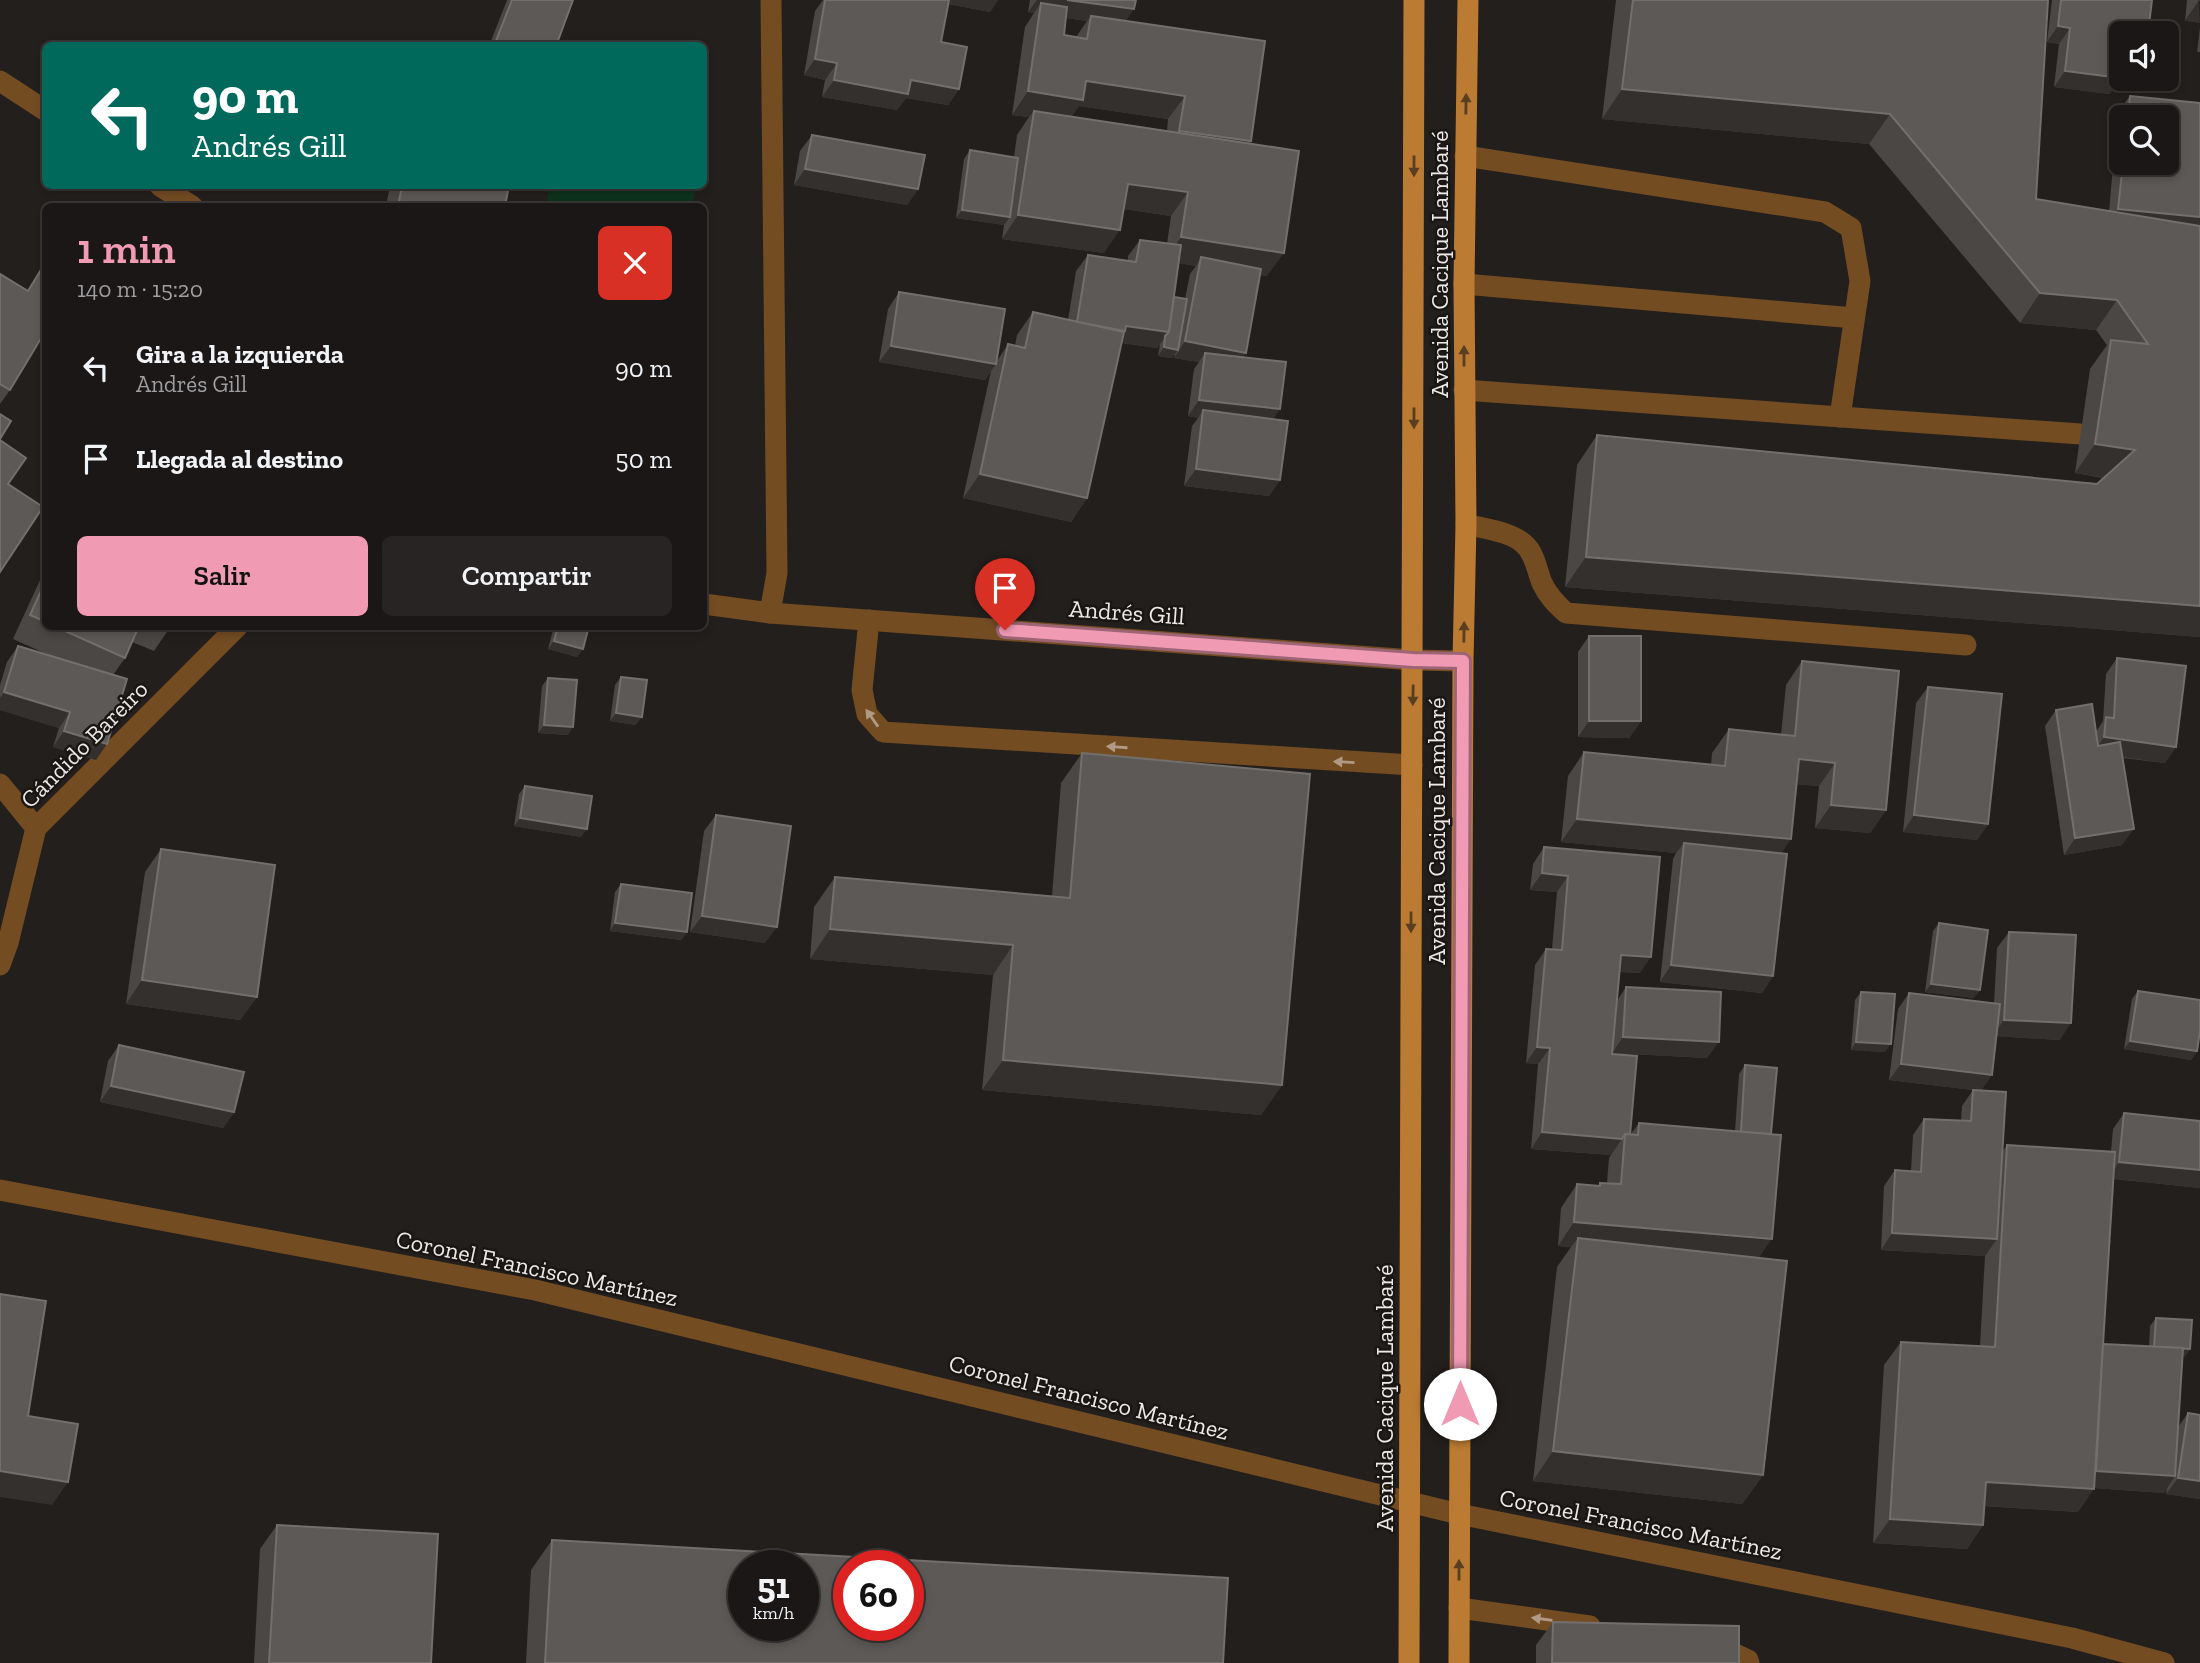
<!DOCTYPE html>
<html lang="es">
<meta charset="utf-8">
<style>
:root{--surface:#1a1716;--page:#272423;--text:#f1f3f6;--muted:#9f9fa1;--line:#383635;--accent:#f09ab4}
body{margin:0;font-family:"Zilla Slab",serif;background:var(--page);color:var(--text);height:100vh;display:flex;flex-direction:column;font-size:26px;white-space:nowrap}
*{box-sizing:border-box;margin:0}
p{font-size:23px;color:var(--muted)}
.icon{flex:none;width:38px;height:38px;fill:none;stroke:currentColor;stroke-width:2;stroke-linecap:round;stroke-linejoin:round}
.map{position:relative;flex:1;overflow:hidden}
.details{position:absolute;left:42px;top:203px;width:665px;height:427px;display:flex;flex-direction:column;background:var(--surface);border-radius:10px;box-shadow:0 4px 10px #0003,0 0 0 2px var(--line)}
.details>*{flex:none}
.hud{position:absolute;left:42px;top:42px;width:665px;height:147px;border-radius:10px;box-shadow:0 4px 10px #0003,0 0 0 2px var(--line);background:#00695c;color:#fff;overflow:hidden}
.buttons{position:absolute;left:2109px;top:21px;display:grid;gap:14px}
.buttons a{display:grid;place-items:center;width:70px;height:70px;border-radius:10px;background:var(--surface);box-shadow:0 4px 10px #0003,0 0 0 2px var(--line);font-size:35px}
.speed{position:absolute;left:728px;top:1550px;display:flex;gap:14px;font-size:35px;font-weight:700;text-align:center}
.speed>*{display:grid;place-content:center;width:91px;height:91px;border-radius:50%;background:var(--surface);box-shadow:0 4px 10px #0003,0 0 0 2px var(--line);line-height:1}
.speed small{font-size:18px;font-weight:400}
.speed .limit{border:10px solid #d22;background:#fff;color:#111}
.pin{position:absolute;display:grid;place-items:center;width:60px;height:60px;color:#fff;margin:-72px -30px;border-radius:50% 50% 50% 0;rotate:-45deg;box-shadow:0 0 7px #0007}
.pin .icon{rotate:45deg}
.me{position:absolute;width:77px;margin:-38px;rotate:0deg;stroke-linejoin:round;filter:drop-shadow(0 0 5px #0008)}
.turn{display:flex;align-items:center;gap:24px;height:147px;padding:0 35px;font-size:32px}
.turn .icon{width:91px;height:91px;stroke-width:2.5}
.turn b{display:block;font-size:49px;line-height:60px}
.round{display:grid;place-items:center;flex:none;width:74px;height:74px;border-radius:10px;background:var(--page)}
.head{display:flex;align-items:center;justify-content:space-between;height:119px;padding:0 35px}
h1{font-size:42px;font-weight:600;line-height:52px;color:var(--accent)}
.action{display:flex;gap:14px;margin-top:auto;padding:14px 35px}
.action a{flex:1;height:80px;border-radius:10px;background:var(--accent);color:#111;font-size:28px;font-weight:600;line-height:80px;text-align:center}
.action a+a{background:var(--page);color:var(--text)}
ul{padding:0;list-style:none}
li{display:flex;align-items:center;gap:21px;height:91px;padding:0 35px}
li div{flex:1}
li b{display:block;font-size:26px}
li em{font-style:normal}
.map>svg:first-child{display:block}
</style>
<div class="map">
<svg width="2200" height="1663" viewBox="0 0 2200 1663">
<rect width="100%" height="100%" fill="#231f1d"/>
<polygon fill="#0d331d" points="550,186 696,186 692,206 546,206"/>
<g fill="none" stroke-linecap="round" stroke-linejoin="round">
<g stroke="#734c22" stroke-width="21">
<polyline points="1465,156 1825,212 1851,228 1860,281 1840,417"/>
<polyline points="1464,284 1854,318"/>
<polyline points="1464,390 2080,434"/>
<path d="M1466,524C1484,529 1510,531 1524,544C1535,553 1537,571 1542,583C1548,596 1556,604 1566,613L1966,645"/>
<polyline points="770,613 777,573 771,0"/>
<polyline points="869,620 862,690 867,714 883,732 1412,765"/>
<polyline points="1459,1608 1590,1626"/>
<polyline points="1712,1643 1748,1660 1749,1663"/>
</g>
<g stroke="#734c22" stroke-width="21">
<polyline points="0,81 46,111"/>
<polyline points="160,186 192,206"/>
<polyline points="704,604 770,613 1413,660 1463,661"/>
<polyline points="0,784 36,828"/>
<polyline points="0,965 8,943 36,828 238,626"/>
<polyline points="0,1190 535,1290 1459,1514 2072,1638 2164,1663"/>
</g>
<g stroke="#bb7b33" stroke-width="21">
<polyline points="1409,1663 1414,0"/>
<polyline points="1459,1663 1463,661 1466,524 1464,284 1468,0"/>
</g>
</g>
<g fill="#4b4744" fill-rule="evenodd">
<polygon points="507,0 573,0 556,46 489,46"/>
<polygon points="823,0 998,0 990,12 948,4 941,42 959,89 948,105 906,98 897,110 822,97 825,80 804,75 815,11"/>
<path d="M1030,0H1136L1126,21L1251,141L1249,143L1267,276L1260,275L1246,353L1243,357L1273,419L1280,480L1269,496L1184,486L1192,426L1198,418L1188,416L1194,369L1199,362L1174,358L1175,354L1172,358L1158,356L1160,344L1157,348L1122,343L1087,498L1071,522L963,498L991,371L985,380L879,362L888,309L899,292L997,361L1008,344L1015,346L1017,335L1033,312L1068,320L1076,271L1088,255L1128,261V256L1140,240L1167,244L1171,216L1124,209L1104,253L1002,239L1004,225L956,218L964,159L970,150L1014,157L1017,135L1029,117L1012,115L1025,27L1034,13L1028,12ZM1066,18L1087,21L1076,37L1064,35ZM1079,106L1168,119L1167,131L1071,117ZM1179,263L1196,266L1190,274L1185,299L1174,297Z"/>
<path d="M1616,0H2048L2036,199L2109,211L2118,112L2130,96L2200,103V637L1565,587L1577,465L1597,435L2097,484L2103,478L2075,473L2090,369L2107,345L2096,330L2020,323L1869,144L1602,119ZM2121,117H2166V163H2121Z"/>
<polygon points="2052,0 2152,0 2121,33 2110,94 2054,87 2059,44 2047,42"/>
<polygon points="2187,0 2200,0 2185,21"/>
<polygon points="2200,28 2200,52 2197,52"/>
<polygon points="812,135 918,189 907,205 794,185 800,151"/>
<polygon points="390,186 509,186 505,206 386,206"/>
<polygon points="46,259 46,330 10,390 0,404 0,274 27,291"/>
<polygon points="46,567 46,626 171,626 154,651 132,642 125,658 113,675 96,760 53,747 59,728 0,710 0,685 7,662 18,646 51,656 13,639"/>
<polygon points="554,626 589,626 583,649 577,657 548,649"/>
<polygon points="1589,636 1641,721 1629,738 1578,737 1578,652"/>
<polygon points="2117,658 2176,747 2165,763 2123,758 2122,845 2064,855 2045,726 2056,710 2096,732 2103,721 2106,674"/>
<polygon points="1802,661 1886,810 1870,833 1815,828 1819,786 1796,784 1782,853 1773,976 1762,993 1660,982 1673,859 1676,853 1561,842 1568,776 1584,752 1711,765 1712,753 1729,729 1781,735 1786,685"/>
<polygon points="621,677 636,725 610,721 615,685"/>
<polygon points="548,678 568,735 538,733 542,686"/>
<polygon points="1928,687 1988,824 1977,840 1903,832 1916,703"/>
<polygon points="1082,753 1282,1085 1261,1115 982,1090 993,975 810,959 814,907 835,877 1052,896 1061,783"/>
<polygon points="525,786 581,837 514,826 519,794"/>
<polygon points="716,815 765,943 690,932 704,831"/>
<polygon points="1544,847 1660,857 1640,973 1620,972 1617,1001 1626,987 1707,1058 1612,1053 1630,1135 1639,1123 1735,1131 1739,1074 1745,1065 1758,1258 1763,1475 1742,1504 1533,1481 1557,1267 1571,1247 1558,1246 1561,1208 1577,1184 1598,1186 1600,1183 1607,1183 1609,1158 1611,1155 1531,1149 1538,1064 1526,1063 1535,965 1546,949 1552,949 1557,892 1530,890 1533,864"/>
<polygon points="161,849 257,997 240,1020 126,1004 145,872"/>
<polygon points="621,884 687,932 681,940 610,931 615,892"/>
<polygon points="1939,923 1974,998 1925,992 1933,931"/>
<polygon points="2009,932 2060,1040 1996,1036 1981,1090 2002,1152 2007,1145 2111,1151 2113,1129 2124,1113 2200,1188 2114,1179 2103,1344 2149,1346 2150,1326 2156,1318 2190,1349 2184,1357 2182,1357 2178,1427 2188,1413 2200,1415 2200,1499 2166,1494 2167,1487 2164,1493 2094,1488 2078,1512 1984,1506 1983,1525 1967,1549 1873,1543 1884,1365 1901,1342 1980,1346 1985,1256 1881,1250 1884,1186 1895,1170 1911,1171 1913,1135 1924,1119 1961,1121 1962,1106 1973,1090 1889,1080 1898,1009 1909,993 1994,1003 1997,948"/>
<polygon points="2138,991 2197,1051 2191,1060 2124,1049 2132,999"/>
<polygon points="1861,992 1885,1052 1851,1050 1855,1000"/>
<polygon points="119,1045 234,1112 223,1128 100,1102 108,1061"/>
<polygon points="277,1525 431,1663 254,1663 260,1549"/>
<polygon points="552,1540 1223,1663 526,1663 531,1570"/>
<polygon points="1553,1622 1739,1663 1536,1663 1536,1645"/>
</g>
<g fill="#34302d">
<polygon points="928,0 998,0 990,12"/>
<polygon points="1037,0 1067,0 1134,9 1123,26 1091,16 1087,21 1039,14 1041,3 1034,13 1028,12"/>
<polygon points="2199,0 2200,23 2185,21"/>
<polygon points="2058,26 2070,28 2059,44 2047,42"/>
<polygon points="2127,30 2148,33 2125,33"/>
<polygon points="815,59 837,63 825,80 804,75"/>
<polygon points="2065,71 2121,78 2110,94 2054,87"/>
<polygon points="834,80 911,80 959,89 948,105 906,98 897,110 822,97"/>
<polygon points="1086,81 1185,96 1168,119 1079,106 1067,123 1034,111 1029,117 1012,115 1028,91"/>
<polygon points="1622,89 1890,114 1869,144 1602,119"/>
<polygon points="1179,131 1251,141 1234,165 1163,154"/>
<polygon points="805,169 918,189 907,205 794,185"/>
<polygon points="1128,184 1188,192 1171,216 1111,207"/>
<polygon points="2118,209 2200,217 2200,234 2107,225"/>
<polygon points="962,210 1010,217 1004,225 956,218"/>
<polygon points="1018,215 1120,230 1104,253 1002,239"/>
<polygon points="1181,237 1284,253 1267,276 1200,266 1201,257 1196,266 1164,261"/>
<polygon points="2040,293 2117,300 2096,330 2020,323"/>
<polygon points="1126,326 1169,332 1157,348 1117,342 1065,339"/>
<polygon points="1185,341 1246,353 1235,369 1205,353 1199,362 1174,358"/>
<polygon points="891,346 996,364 985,380 879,362"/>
<polygon points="1164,347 1178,350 1172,358 1158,356"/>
<polygon points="1199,400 1280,409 1269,426 1203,410 1198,418 1188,416"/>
<polygon points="2095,444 2135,450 2114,479 2075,473"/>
<polygon points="1196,469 1280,480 1269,496 1184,486"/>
<polygon points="980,474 1087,498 1071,522 963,498"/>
<polygon points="1586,557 2200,606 2200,637 1565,587"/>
<polygon points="554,641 583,649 577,657 548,649"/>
<polygon points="4,692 70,712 59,728 0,710 0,698"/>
<polygon points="616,713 642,717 636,725 610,721"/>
<polygon points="1589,721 1641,721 1629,738 1578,737"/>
<polygon points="544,725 573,727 568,735 538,733"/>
<polygon points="64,731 107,744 96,760 53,747"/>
<polygon points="2104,737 2176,747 2165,763 2093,753"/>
<polygon points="1799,759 1835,763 1819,786 1783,783"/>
<polygon points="1831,805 1886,810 1870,833 1815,828"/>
<polygon points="1914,815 1988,824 1977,840 1903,832"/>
<polygon points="520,818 587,829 581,837 514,826"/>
<polygon points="1577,819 1791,839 1775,863 1684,843 1676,853 1561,842"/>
<polygon points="2134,829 2122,845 2064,855 2075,838"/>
<polygon points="1542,873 1568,876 1557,892 1530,890"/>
<polygon points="702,916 777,927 765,943 690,932"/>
<polygon points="615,923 687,932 681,940 610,931"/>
<polygon points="830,929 1013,945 993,975 810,959"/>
<polygon points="1621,955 1651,957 1640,973 1610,971"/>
<polygon points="1671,965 1773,976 1762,993 1660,982"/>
<polygon points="142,980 257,997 240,1020 126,1004"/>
<polygon points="1931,984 1980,990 1974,998 1925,992"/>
<polygon points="2004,1020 2071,1023 2060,1040 1992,1036"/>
<polygon points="1623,1037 1719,1042 1707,1058 1612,1053"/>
<polygon points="2130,1041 2197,1051 2191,1060 2124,1049"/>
<polygon points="1856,1042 1891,1044 1885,1052 1851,1050"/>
<polygon points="1537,1047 1550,1048 1538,1064 1526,1063"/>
<polygon points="1003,1060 1282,1085 1261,1115 982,1090"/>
<polygon points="1901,1064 1992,1075 1981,1091 1889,1080"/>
<polygon points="111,1086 234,1112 223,1128 100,1102"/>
<polygon points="1542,1132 1622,1139 1611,1155 1531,1149"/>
<polygon points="2119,1162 2200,1170 2200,1188 2108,1178"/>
<polygon points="1574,1222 1772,1239 1756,1262 1578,1238 1571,1247 1558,1246"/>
<polygon points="1892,1233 1997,1239 1985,1256 1881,1250"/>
<polygon points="2154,1347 2190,1349 2184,1357 2148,1356"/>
<polygon points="1553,1451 1763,1475 1742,1504 1533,1481"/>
<polygon points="0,1471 68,1482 52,1505 0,1497"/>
<polygon points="2091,1471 2175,1476 2164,1493 2080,1487"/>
<polygon points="2178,1478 2200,1481 2200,1499 2166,1494"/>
<polygon points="1986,1482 2094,1489 2078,1512 1970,1505"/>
<polygon points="1890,1519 1983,1525 1967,1549 1873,1543"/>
</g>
<g fill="#5c5956" stroke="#736f6c" stroke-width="2" fill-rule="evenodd">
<polygon points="512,0 573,0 556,46 494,46"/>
<polygon points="825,0 949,0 941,42 967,47 959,89 911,80 908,94 834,80 837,63 815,59"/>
<polygon points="1067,0 1136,0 1134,9"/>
<polygon points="1633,0 2048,0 2036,199 2200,226 2200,606 1586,557 1597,435 2097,484 2135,450 2095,444 2111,340 2148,344 2117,300 2040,293 1890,114 1622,89"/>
<polygon points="2061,0 2152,0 2148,33 2127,30 2126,33 2121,33 2121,78 2065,71 2070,28 2058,26"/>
<polygon points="1041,3 1067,7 1064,35 1087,39 1091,16 1265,41 1251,141 1179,131 1185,96 1086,81 1083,100 1028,91"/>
<polygon points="2130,96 2200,103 2200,217 2118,209 2123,163 2166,163 2166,117 2128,117"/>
<polygon points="1034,111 1299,151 1284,253 1181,237 1188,192 1128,184 1120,230 1018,215"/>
<polygon points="812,135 925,155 918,189 805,169"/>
<polygon points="970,150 1018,158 1010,217 962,210"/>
<polygon points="402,186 509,186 505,206 398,206"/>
<polygon points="1140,240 1181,245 1169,332 1126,326 1125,331 1077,322 1088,255 1136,262"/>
<polygon points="1201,257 1261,269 1246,353 1185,341"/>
<polygon points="46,262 46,330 10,390 0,384 0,274 28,291"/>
<polygon points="899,292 1005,309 996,364 891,346"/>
<polygon points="1174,297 1187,299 1178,350 1164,347 1165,336 1169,332"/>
<polygon points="1033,312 1124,332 1087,498 980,474 1008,344 1025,348"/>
<polygon points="1205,353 1286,362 1280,409 1199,400"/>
<polygon points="1203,410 1288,421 1280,480 1196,469"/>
<polygon points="0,414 11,421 0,439"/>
<polygon points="0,440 26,458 8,484 43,507 0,572"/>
<polygon points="46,580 46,622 30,615"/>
<polygon points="54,626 139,626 125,658"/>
<polygon points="558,626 589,626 583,649 554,641"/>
<rect x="1589" y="636" width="52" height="85"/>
<polygon points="18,646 127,679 107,744 64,731 70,712 4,692"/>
<polygon points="2117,658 2186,666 2176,747 2104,737 2106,717 2114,718"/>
<polygon points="1802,661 1899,671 1886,810 1831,805 1835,763 1799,759 1791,839 1577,819 1584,752 1725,766 1729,729 1795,736"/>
<polygon points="621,677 647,680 642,717 616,713"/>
<polygon points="548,678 577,680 573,727 544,725"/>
<polygon points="1928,687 2002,694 1988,824 1914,815"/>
<polygon points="2092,704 2098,746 2120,742 2134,829 2075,838 2056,710"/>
<polygon points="1082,753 1310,774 1282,1085 1003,1060 1013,945 830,929 835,877 1070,898"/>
<polygon points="525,786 592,796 587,829 520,818"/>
<polygon points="716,815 791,826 777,927 702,916"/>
<polygon points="1684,843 1787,854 1773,976 1671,965"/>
<polygon points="1544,847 1660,857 1651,957 1621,955 1612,1054 1637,1056 1630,1135 1625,1134 1622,1139 1542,1132 1550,1048 1537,1047 1546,949 1562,950 1568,876 1542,873"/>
<polygon points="161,849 275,865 257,997 142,980"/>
<polygon points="621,884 692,893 687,932 615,923"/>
<polygon points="1939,923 1988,930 1980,990 1931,984"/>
<polygon points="2009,932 2076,935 2071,1023 2004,1020"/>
<polygon points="1626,987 1721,992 1719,1042 1623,1037"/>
<polygon points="2138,991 2200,1000 2200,1031 2197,1051 2130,1041"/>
<polygon points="1861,992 1895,994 1891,1044 1856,1042"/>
<polygon points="1909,993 2000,1004 1992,1075 1901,1064"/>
<polygon points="119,1045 244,1072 234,1112 111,1086"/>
<polygon points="1745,1065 1777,1068 1771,1134 1741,1132"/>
<polygon points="1973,1090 2006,1092 1997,1239 1892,1233 1895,1170 1921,1172 1924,1119 1971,1121"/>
<polygon points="2124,1113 2200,1121 2200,1170 2119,1162"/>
<polygon points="1639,1123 1781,1135 1772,1239 1574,1222 1577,1184 1600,1186 1600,1183 1621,1184 1625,1134 1638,1135"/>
<polygon points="2007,1145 2115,1152 2094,1489 1986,1482 1983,1525 1890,1519 1901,1342 1995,1347"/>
<polygon points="1578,1238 1787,1261 1763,1475 1553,1451"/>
<polygon points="0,1294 46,1301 28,1416 78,1424 68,1482 0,1471"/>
<polygon points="2156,1318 2192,1320 2190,1349 2154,1347"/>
<polygon points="2103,1344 2183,1348 2175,1476 2096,1471"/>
<polygon points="2188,1413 2200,1415 2200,1481 2178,1478"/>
<polygon points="277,1525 438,1534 431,1663 269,1663"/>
<path d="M552,1540L1228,1578L1223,1663H545ZM744,1566H803V1626H744ZM849,1566H908V1626H849Z"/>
<polygon points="1553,1622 1739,1626 1739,1663 1552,1663"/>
</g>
<defs><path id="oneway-solid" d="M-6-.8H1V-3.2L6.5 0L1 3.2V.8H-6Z" transform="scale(1.75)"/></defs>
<g fill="#5a3e20">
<use href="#oneway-solid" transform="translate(1466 104) rotate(-89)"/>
<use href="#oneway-solid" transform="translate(1414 166) rotate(90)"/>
<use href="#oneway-solid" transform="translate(1464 356) rotate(-90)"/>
<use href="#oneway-solid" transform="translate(1414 418) rotate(90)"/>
<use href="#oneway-solid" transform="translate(1464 632) rotate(-89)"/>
<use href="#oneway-solid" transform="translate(1413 695) rotate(91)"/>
<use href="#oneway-solid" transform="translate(1411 922) rotate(90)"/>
<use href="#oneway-solid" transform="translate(1459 1570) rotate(-90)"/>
</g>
<g fill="#b09a84">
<use href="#oneway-solid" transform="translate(872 718) rotate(-125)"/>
<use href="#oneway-solid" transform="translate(1117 747) rotate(-176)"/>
<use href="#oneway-solid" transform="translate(1344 762) rotate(-177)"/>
<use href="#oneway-solid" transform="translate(1542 1619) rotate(-172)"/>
</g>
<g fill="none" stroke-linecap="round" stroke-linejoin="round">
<g stroke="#9c6475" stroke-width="18">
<polyline id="route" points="1005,630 1413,660 1463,661 1460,1404"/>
</g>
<use href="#route" stroke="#f09ab4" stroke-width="12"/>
</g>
<g text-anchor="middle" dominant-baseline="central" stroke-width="5" stroke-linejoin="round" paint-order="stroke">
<g font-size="24" fill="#ece9e7" stroke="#191614">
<text transform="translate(1439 264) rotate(-90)">Avenida Cacique Lambaré</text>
<text transform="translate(1127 612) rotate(4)">Andrés Gill</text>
<text transform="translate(84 744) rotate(-45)">Cándido Bareiro</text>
<text transform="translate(1436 831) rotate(-90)">Avenida Cacique Lambaré</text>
<text transform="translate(537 1268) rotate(12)">Coronel Francisco Martínez</text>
<text transform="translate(1089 1397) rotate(14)">Coronel Francisco Martínez</text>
<text transform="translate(1384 1398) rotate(-90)">Avenida Cacique Lambaré</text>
<text transform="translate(1641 1524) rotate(11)">Coronel Francisco Martínez</text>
</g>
</g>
</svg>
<div class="buttons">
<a><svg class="icon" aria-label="sound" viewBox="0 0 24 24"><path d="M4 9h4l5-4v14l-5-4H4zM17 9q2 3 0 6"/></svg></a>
<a><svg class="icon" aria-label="search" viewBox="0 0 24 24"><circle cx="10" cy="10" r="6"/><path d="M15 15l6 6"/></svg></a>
</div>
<div class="speed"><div>51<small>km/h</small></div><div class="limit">60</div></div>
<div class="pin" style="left:1005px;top:630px;background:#d93025"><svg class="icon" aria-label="arrive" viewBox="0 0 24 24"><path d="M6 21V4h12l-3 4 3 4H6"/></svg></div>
<svg class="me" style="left:1460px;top:1404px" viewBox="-20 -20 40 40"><circle r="19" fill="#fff"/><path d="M0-13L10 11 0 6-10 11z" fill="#f09ab4"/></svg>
<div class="hud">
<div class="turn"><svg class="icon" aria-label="left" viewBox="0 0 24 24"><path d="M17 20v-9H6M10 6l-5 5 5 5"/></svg><div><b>90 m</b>Andrés Gill</div></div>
</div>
<section class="details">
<div class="head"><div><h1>1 min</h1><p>140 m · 15:20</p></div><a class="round" style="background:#d93025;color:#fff"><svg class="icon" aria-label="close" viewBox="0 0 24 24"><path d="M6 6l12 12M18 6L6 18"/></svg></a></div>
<ul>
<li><svg class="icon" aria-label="left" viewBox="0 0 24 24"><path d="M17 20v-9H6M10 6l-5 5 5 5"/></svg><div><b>Gira a la izquierda</b><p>Andrés Gill</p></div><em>90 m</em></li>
<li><svg class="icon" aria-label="arrive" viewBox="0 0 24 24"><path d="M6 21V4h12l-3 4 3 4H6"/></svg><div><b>Llegada al destino</b></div><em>50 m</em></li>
</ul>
<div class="action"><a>Salir</a><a>Compartir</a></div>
</section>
</div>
